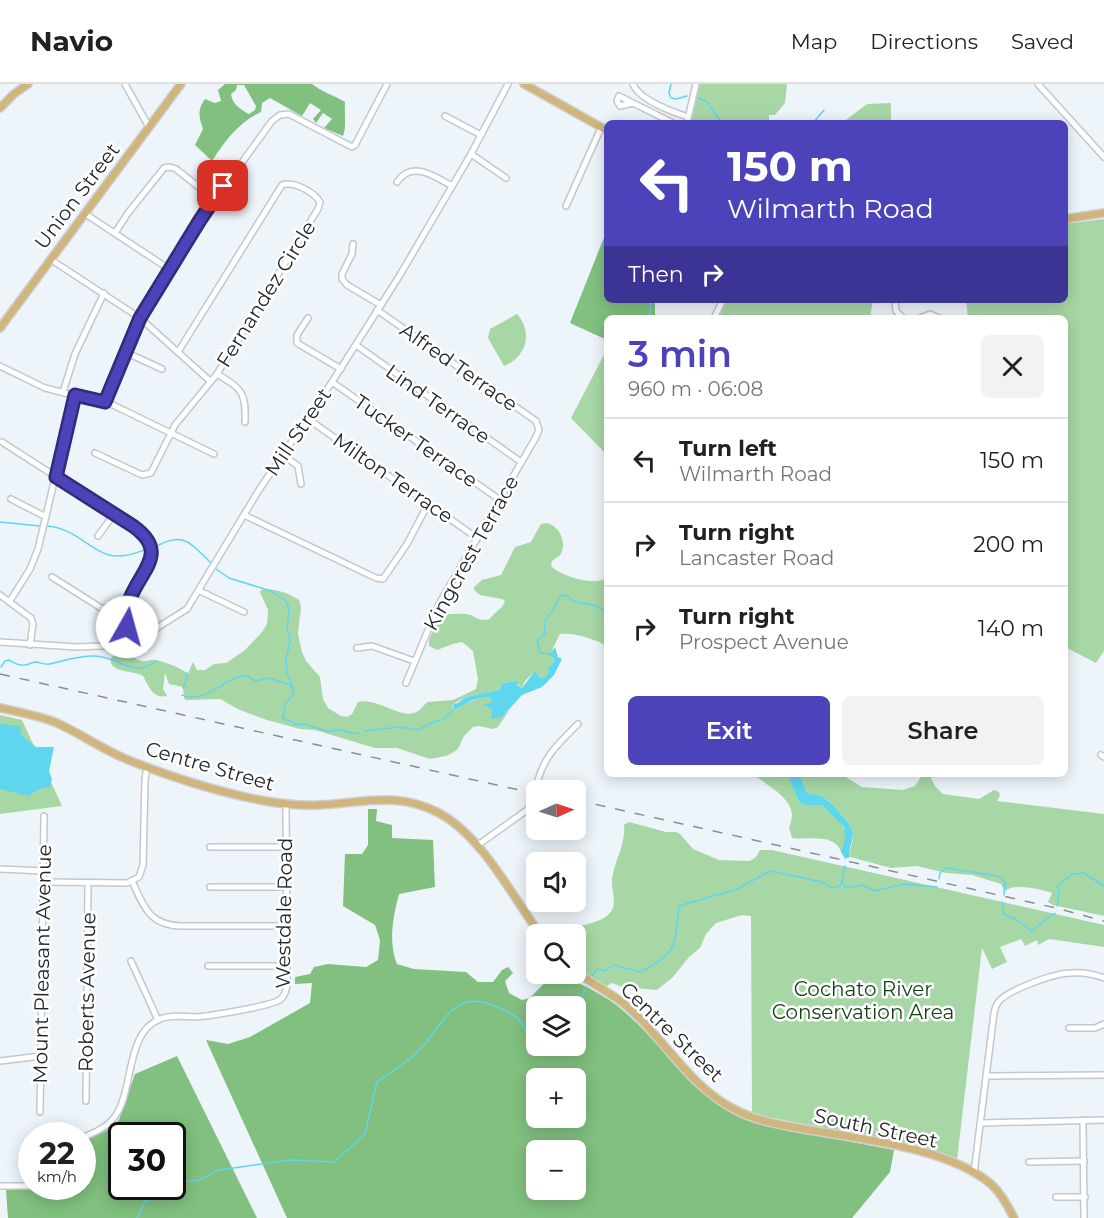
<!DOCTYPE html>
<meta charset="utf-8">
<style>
:root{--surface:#fff;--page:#f2f2f2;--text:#202124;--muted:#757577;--line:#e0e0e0;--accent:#4c42b9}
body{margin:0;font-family:Montserrat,sans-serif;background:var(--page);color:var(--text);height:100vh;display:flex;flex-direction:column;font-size:22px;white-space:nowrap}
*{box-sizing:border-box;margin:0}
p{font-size:20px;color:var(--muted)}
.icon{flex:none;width:33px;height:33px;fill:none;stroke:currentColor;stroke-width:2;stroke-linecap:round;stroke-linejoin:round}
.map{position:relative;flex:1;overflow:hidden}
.sheet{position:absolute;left:604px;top:231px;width:464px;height:462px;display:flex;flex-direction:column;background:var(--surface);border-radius:9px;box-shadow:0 3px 15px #0003}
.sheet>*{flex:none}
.hud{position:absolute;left:604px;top:36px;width:464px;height:183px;border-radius:9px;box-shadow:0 3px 15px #0003;background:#4c42b9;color:#fff;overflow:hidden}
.needle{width:39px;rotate:87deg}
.controls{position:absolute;left:526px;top:696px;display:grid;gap:12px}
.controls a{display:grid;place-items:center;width:60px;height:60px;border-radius:9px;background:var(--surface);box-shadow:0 3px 15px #0003;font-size:30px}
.speed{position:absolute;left:18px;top:1038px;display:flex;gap:12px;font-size:30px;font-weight:700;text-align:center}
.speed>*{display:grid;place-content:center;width:78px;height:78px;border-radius:50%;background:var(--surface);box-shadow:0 3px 15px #0003;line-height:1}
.speed small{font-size:15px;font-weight:400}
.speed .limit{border:3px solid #111;border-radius:9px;background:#fff;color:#111}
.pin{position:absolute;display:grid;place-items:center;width:51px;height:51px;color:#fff;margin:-26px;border-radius:12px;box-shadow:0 3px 9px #0006}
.me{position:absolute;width:66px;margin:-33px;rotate:7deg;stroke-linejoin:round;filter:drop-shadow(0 0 4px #0008)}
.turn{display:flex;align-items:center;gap:21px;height:126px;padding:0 24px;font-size:27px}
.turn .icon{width:78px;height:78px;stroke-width:2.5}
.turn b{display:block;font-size:42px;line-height:51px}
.then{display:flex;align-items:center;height:57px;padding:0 24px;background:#0003;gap:12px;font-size:22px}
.round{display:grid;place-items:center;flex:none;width:63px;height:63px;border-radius:9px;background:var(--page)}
.overview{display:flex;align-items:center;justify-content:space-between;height:102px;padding:0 24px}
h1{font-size:36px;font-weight:600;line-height:45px;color:var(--accent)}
.button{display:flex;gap:12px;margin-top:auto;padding:12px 24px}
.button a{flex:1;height:69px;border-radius:9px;background:var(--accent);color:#fff;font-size:24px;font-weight:600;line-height:69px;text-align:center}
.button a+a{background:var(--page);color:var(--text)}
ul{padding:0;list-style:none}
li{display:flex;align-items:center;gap:18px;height:84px;padding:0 24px;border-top:2px solid var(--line)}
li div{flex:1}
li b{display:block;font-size:22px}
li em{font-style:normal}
header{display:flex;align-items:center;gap:36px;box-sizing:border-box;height:84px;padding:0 30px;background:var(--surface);border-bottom:2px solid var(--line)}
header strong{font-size:28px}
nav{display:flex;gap:33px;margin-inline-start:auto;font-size:21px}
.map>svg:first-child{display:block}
</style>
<header>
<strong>Navio</strong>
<nav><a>Map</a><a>Directions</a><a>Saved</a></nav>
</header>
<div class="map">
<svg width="1104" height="1134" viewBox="0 0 1104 1134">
<rect width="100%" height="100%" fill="#edf5fb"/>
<g fill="#a8d7a6">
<polygon points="700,0 787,0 785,19 775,31 769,31 769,39 691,39"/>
<polygon points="891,19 891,39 842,39 867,20"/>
<polygon points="1104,135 1104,567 1096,579 1065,563 1065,234 968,234 966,216 1065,216 1065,140"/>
<polygon points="727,216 873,216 870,234 719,234"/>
<path d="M517,230C533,248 527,273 504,282L488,254L490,245Z"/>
<polygon points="607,265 607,371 571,334"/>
<path d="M547,439C559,441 568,460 560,471C558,473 554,475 552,477L551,482C562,493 595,502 607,494V562C595,555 573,548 560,550L553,564L552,574L555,577L550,581L549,588L544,594L539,593L536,588H534L525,597L522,604L517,600V597L503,599L499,606L466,613L452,621L454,626L476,615L490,613L491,619L485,620L492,625V632L502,633L510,625L498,643L493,645L479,642L473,643L464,652L458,665L452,669L446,672L430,675L397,664H375L315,646L300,645L267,636L240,626L220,615L186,616L184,614L183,603L169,600L165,589L163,605L167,612C152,615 149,602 143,592C132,586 120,590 111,580V574C128,561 130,575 142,577C145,578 149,576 152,576C161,576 182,584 188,590L193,578L197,586H205L214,580L226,579L232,575L245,566L263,547L267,540L268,526L260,508L261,506C272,503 289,509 299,516L301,523L298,550L302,568L306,577L320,593L323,615L328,624L341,632L347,633L352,630L358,618C378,613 401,636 416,628C421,626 423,622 427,618L453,616L476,605L478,595L473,567L462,558L453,560L437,566L429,562V555L441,530C449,531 458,529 466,530C477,532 477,538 490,535C494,528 502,526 505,517L502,515L480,511L474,506V503L482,496L501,491L515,463L531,458L541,440Z"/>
<polygon points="0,631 22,636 62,722 0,730"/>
<path d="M757,690H787L799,718L804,721H822C830,729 848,740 845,753C845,758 842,763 841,768C835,749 807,756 792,754L789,743C801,719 774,706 757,693Z"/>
<path d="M799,690H841L862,703L903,706L915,702L923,690H929L935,702L943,710L979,715L994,706L999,708L1000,711L997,717L1104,730V832L1053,821L1048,818L1052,809C1040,805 1014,799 1005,807L1001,800L972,791L946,789L917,782L891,784L850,773C849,764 854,757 853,749C851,739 830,716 821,712C817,710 811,710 807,709Z"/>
<path d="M629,738L666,748H676L680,750L693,765L719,776L750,777L756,773L760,766H772L1104,841V863L1049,855L1038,861L1037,856L1025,862L1021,855L1000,863L1007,878L992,885L982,864L957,1076L905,1059L767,1033L752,1028L751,832L742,831L716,839L706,850L700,864L689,873L673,893L657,906L622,903L612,899L605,903L576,882V850H567C577,839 597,841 608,831C619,821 611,808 612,795C614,778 626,760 624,741Z"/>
</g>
<g fill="#81c07f" fill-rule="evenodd">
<path d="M225,0H312C322,8 333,11 345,18C344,30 347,41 343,52L324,44L332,35L323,29L316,39L313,35L321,26L310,19L302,32L270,14L262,19L261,28C238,39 226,56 212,77L195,61L203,45C199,33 197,26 205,15L215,19L221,17L218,6ZM237,1H244L256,22L255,26L249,30C241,26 232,20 231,10L236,6Z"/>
<polygon points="607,146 608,216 655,216 655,234 608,234 607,256 570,239"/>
<path d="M368,725H377L376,737L392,741V754L433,756L435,803L399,810C393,833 388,858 397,880L414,885L466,888L478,898H493L502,886L508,883L513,889L505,897L509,909L522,916L530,914L553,890C569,889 565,891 577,898C595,907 612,916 627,930C672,970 702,1024 763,1041L894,1066L890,1088L852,1134H287L206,956L228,960L250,953L310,919L312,899L295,900V893L310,890L314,883L328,880L366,883L378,876L380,856L375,841L343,822L345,770H362L368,761ZM537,922H576V962H537ZM537,994H576V1034H537ZM537,1066H576V1106H537Z"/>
<path d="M177,972L257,1134H8L6,1106L39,1105L43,1102H82L83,1058L110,1045L119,1036L135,990ZM122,1052H172V1102H122Z"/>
</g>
<g fill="#5ed6ed">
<polygon points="555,563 558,573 562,575 554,591 542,603 522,611 502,633 490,635 492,632 492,625 483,620 491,619 490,613 475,615 454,626 453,620 458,619 466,613 499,606 503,599 517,597 517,601 522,604 534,588 536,588 539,593 544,594 549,588 548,583 555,577 550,571"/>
<polygon points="0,640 20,642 21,651 36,663 54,663 49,687 52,695 50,703 39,705 28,712 0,705"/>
<path d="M787,690H799L807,709C811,710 817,710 821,712C830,716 852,740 853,749C853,758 848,764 850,773L845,775L841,768L845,754L844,743L822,721H804L799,718Z"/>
</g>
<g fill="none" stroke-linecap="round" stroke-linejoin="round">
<g stroke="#5ed6ed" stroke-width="1.5">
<polyline points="671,0 669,9 671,14 676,15 687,12"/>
<polyline points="698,14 707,18 722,39"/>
<polyline points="813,39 824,26"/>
<polyline points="649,234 651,216"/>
<polyline points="0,438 40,442"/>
<path d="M48,442C78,445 93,471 116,472C127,473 138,468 148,465"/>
<path d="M155,463C184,446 191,460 211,479"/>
<polyline points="216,485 229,494 271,507 286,517 289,525 287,545 290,557 286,576 287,589 293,603"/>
<path d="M551,570L540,569L537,557L545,549L544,538C551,530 556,521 560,512L567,511L572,517L597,522L608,529"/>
<path d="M1,583L5,577L9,576C13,578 17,581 21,581C27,582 30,579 35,578C40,578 44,581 49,580C65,577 79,571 95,572C121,573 130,595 157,577"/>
<polyline points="183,604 187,595 187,589"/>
<path d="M182,611C213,623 235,577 255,597L269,594L290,601L294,606L291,613L285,620L283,635L291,637L296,641L304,640L327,647L342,646L352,649H359"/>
<polyline points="365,647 399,643 418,646 435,637 442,636 453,627"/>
<polyline points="845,782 842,797 845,804 863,801 874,807 903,800 937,803"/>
<polyline points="939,795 940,789 946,784 998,792 1005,798 1004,811"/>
<polyline points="1002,818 1004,830 1017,836 1031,847 1055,829"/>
<polyline points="1057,822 1059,810 1058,802 1072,790 1084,789 1104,802"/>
<path d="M592,892L597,885L605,887L614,881L641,888C679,868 674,861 679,822L737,805L770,787L822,798L832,804L840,802L842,797"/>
<polyline points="576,924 587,903"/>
<path d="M137,1134L145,1117L168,1111L184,1098L199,1096L219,1086L290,1076L334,1078L365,1050L377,998C389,989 403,981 414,971C441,949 450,902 495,922C518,932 520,934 531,955L537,956"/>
</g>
<g stroke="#c1c8ce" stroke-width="8">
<g id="minor">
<polyline points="125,0 149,43"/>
<path d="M633,0C639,16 673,28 688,33"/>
<polyline points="1038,0 1104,73"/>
<polyline points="633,19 620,22 617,17 619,12 673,39"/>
<polyline points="445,32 481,51"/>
<polyline points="687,39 696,0"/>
<polyline points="471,70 506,94"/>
<path d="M397,98C412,76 434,92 452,102"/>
<polyline points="566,122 601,44"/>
<polyline points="84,129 169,185"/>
<polyline points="115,149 128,129 164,84 170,83 176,85 214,115"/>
<polyline points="353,160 352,170 342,190 342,195 347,201 381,221"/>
<polyline points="50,175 140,234 210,297"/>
<polyline points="895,216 896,227 903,234"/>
<polyline points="377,226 536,337 539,346 536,353 439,520 406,599"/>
<polyline points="308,234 297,251 297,259 341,285"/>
<polyline points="714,234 723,216"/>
<polyline points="920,234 930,230 939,234"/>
<polyline points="356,261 521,378"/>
<polyline points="125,268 162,285"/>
<polyline points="0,282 45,304 113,321 214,370"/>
<path d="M217,290C242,305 246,308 245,338"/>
<polyline points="332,298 500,416"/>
<polyline points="63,308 75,270 104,209"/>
<path d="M105,318C116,290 127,260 141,233C178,163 226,101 272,37L280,31L289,30L352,63L355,61L387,0"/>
<polyline points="308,335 477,454"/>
<path d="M2,358L133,442C173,471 137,488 128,520C125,532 127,547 130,559"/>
<path d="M95,369L142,391L151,389L175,341L217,290L318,125L320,118C314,108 294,97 282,101L178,268"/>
<polyline points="283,371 298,382 301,400"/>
<polyline points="11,415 46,433"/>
<polyline points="244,431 376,494 383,495 407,460 428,420"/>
<polyline points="98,452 114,430"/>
<polyline points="52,493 101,524 127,524"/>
<polyline points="200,507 244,528"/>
<polyline points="0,511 31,534 33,540 30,561"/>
<polyline points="10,517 30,485 38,465 75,311"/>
<polyline points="0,558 77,563 123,561 139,555 187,525 259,406 332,298 400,191 471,70 508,0"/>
<polyline points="357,564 372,562 414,577"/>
<polyline points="1101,671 1104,673"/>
<path d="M537,700C543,673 558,660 578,640"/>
<polyline points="478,761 527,726 534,717"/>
<polyline points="210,763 286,763"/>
<polyline points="0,785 43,787"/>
<path d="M132,797C144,823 149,841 181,842H286"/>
<polyline points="43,798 127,799 139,793 143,781 145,695 147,683"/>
<polyline points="210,803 286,803"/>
<polyline points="131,877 158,936"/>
<polyline points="208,882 286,882"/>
<polyline points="1069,944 1095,944 1104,940"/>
<polyline points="0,977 41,972"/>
<polyline points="987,992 1104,991"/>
<polyline points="86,1017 88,798"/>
<polyline points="40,1028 44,732"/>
<polyline points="1083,1036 1084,1134"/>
<polyline points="982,1039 1104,1036"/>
<path d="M82,1054C93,1049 106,1044 113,1035C135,1009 124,949 160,935C172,930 184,933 196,933C210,932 273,922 281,915C287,909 287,901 287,893L286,720"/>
<polyline points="1029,1078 1084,1077"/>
<path d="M974,1089L994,929C995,924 996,920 1000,916C1012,905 1054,889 1071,889C1083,888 1093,890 1104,894"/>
<polyline points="0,1102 32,1102"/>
<polyline points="1056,1113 1085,1113"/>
</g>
</g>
<g stroke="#cfcfd0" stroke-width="10">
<g id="major">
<polyline points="524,0 608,47"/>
<polyline points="0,24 14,10 28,0"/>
<polyline points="1065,135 1104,129"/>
<polyline points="0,244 181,0"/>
<path d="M0,624C19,628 39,632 57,639C81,650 102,665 126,675C167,692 221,709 265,717C283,720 301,722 319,721C364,719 397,707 439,729C482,752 512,812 540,850"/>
<path d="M576,888C595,902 616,911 632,927C667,959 691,1003 734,1025C756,1037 780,1041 804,1045C859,1055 947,1063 991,1100C1001,1109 1008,1122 1014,1134"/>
</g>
</g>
<use href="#minor" stroke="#fff" stroke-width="5"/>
<use href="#major" stroke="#d0b57c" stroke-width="7"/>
<g stroke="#898e92" stroke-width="1.5" stroke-dasharray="10 10" stroke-linecap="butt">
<polyline points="0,590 537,710"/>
<polyline points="576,716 1056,824 1104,837"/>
</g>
<g stroke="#c1c8ce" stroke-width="8" stroke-linecap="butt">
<polyline id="minor-bridge" points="534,717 537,700"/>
</g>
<use href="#minor-bridge" stroke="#fff" stroke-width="5"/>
</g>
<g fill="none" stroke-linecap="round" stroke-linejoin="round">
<g stroke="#312b78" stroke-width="15">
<path id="route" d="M127,543C127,536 126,527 128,520C138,487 172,470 133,442L56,393L75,311L105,318L140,234L200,136L223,102"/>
</g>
<use href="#route" stroke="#4c42b9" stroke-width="10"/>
</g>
<g text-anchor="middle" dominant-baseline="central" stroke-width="5" stroke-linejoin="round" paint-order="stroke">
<g font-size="20" fill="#232628" stroke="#fff">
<text transform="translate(77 112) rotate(-53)">Union Street</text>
<text transform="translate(266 210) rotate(-58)">Fernandez Circle</text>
<text transform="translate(459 283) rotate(35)">Alfred Terrace</text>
<text transform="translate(438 320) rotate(35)">Lind Terrace</text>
<text transform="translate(298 348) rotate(-56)">Mill Street</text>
<text transform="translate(416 357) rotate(35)">Tucker Terrace</text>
<text transform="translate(393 394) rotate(35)">Milton Terrace</text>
<text transform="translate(471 469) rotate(-61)">Kingcrest Terrace</text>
<text transform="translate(210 682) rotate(16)">Centre Street</text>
<text transform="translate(284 829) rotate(-89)">Westdale Road</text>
<text transform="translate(42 880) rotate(-89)">Mount Pleasant Avenue</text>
<text transform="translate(87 908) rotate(-89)">Roberts Avenue</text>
<text transform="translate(672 948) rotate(44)">Centre Street</text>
<text transform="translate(876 1044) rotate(12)">South Street</text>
</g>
<g font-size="20" fill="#143f15" stroke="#fff">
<text x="863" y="905">Cochato River<tspan x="863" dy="23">Conservation Area</tspan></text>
</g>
</g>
</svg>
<div class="controls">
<a><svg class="needle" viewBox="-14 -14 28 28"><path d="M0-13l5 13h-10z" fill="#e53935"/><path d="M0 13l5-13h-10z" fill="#757577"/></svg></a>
<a><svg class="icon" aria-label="sound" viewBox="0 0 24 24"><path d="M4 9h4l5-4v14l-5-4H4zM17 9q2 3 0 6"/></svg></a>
<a><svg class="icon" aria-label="search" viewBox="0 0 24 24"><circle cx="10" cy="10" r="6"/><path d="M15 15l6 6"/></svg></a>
<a><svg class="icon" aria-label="layers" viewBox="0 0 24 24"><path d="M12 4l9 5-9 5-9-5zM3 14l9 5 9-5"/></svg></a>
<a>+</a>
<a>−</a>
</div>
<div class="speed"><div>22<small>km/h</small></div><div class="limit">30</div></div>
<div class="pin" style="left:223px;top:102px;background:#d93025"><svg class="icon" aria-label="arrive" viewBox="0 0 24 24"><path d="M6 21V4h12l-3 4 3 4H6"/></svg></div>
<svg class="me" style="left:127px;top:543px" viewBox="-20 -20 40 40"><circle r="19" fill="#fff"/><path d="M0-13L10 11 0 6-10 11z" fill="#4c42b9"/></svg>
<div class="hud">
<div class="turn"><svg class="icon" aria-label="left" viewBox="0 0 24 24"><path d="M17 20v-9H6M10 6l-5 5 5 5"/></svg><div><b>150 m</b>Wilmarth Road</div></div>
<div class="then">Then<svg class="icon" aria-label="right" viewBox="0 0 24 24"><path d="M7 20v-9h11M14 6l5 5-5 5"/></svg></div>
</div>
<section class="sheet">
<div class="overview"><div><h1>3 min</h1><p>960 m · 06:08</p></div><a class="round"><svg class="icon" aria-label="close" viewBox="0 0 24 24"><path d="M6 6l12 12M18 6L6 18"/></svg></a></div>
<ul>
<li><svg class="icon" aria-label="left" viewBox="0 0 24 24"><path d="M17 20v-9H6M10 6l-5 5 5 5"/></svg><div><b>Turn left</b><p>Wilmarth Road</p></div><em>150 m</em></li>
<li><svg class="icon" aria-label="right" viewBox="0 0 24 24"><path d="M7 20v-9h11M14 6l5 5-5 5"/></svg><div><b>Turn right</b><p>Lancaster Road</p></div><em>200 m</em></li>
<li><svg class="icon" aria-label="right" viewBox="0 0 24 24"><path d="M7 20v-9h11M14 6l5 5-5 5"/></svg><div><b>Turn right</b><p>Prospect Avenue</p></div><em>140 m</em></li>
</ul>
<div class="button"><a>Exit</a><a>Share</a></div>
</section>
</div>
